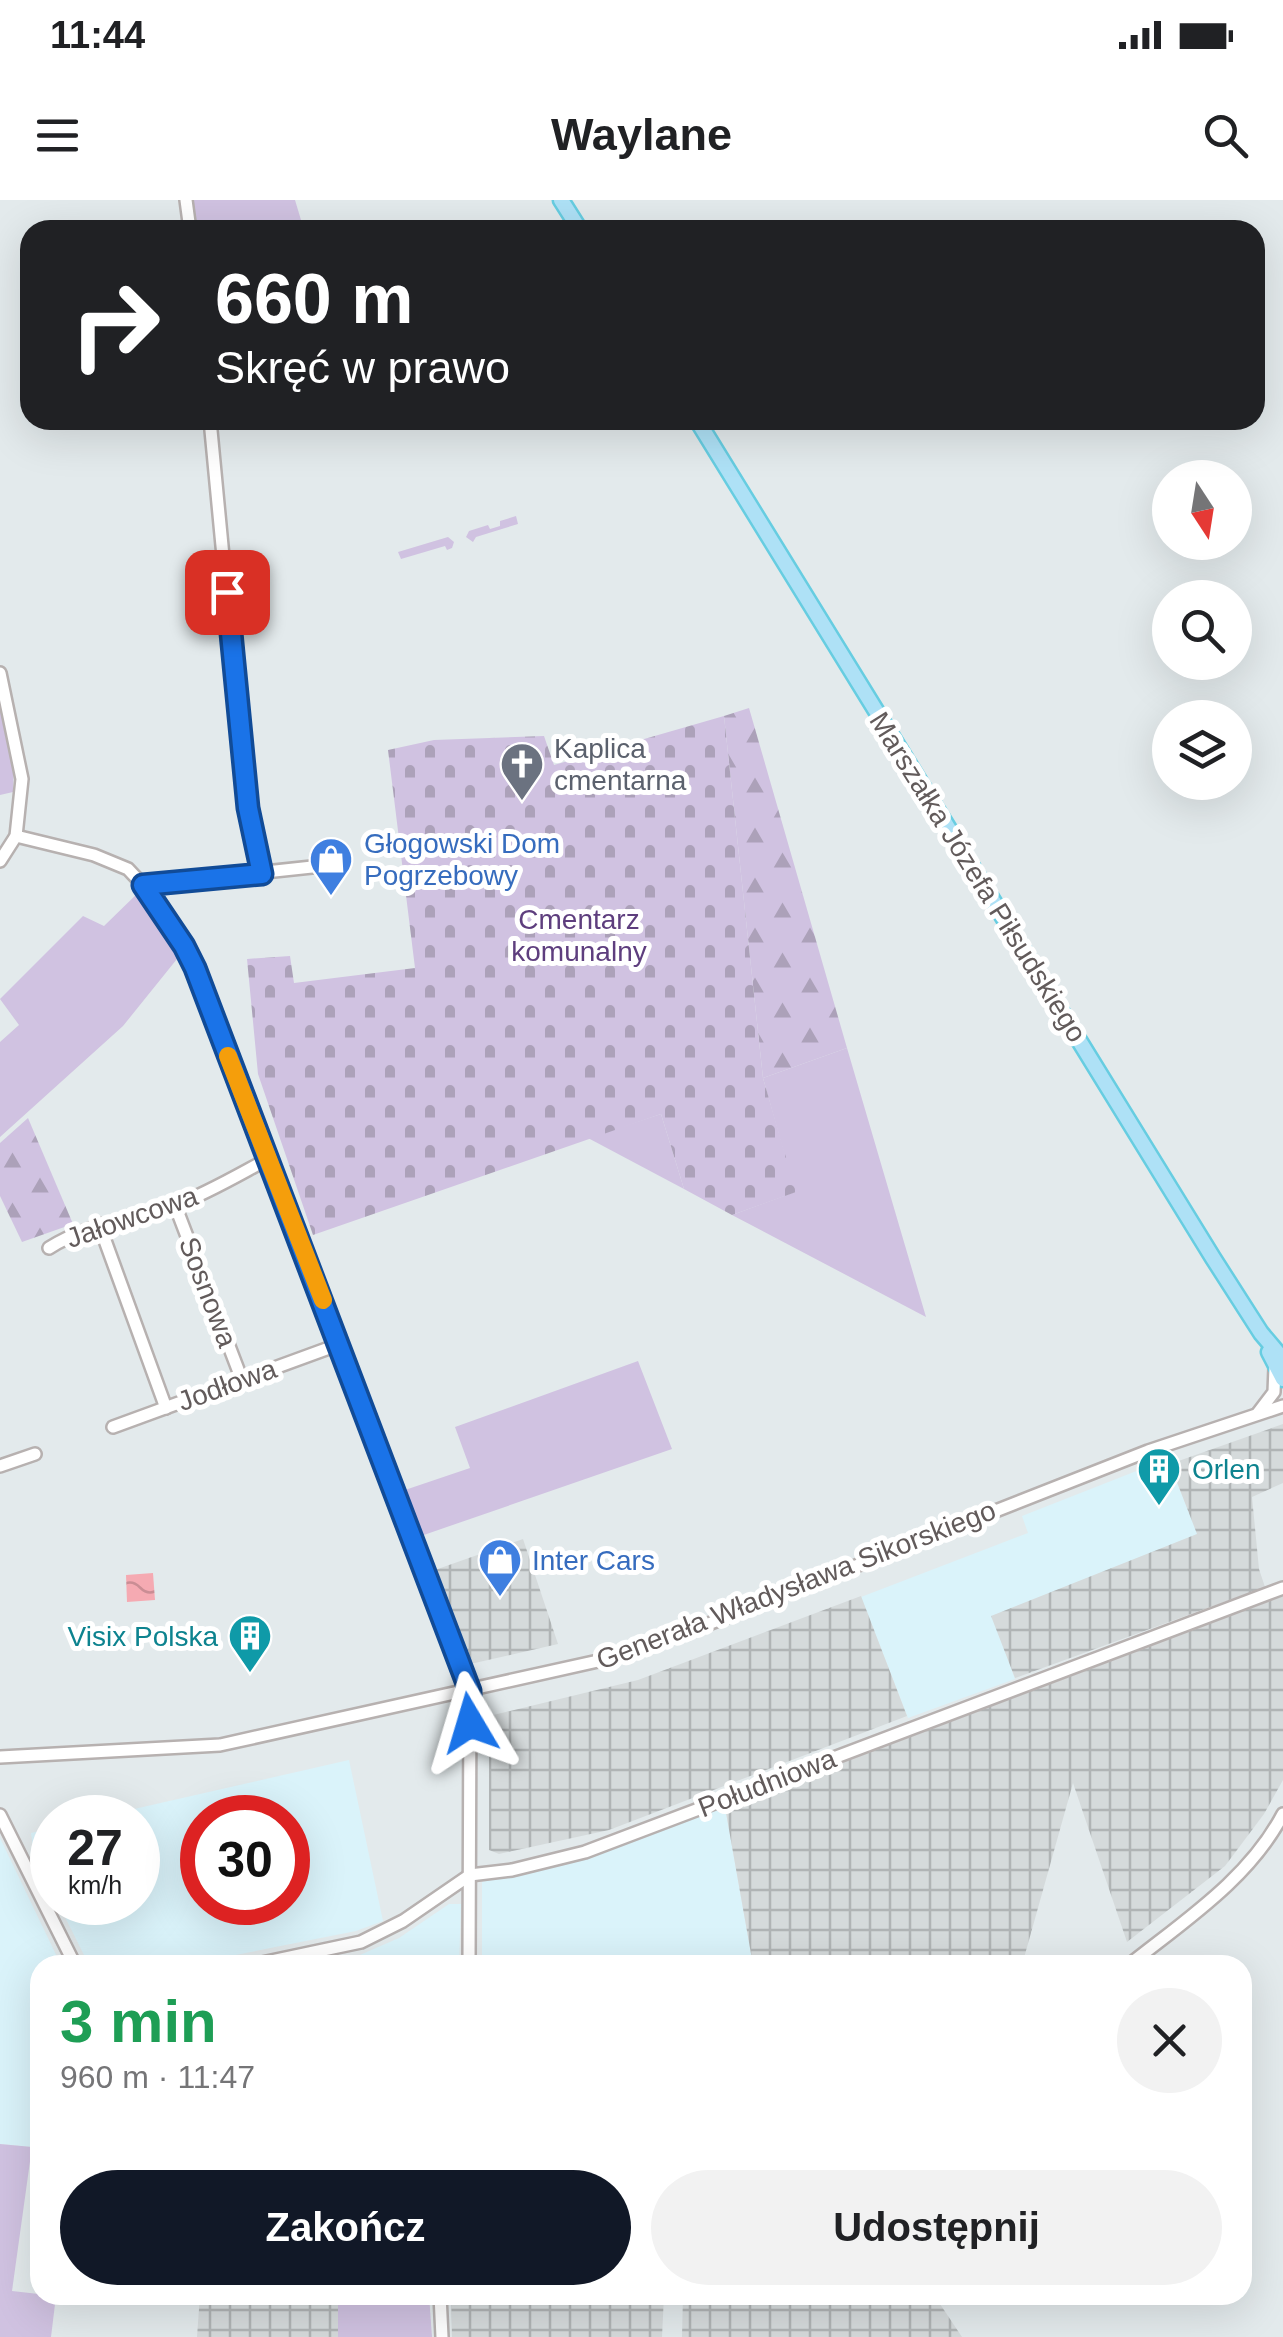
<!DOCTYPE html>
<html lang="pl">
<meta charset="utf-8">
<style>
:root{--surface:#fff;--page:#f2f2f2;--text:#202124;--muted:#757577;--accent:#111827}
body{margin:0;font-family:Arial,sans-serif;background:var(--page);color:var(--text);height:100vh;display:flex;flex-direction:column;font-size:38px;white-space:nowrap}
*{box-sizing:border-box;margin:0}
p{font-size:32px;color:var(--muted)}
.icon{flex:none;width:55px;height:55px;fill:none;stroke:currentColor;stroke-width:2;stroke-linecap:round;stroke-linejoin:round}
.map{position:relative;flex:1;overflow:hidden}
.panel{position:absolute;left:30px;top:1755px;width:1222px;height:350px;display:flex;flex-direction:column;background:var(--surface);border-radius:30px;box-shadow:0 10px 40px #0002}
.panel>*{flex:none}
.top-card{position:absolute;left:20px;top:20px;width:1245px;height:210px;border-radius:30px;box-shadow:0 10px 40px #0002;background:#202124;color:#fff;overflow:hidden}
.needle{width:65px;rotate:168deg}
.controls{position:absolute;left:1152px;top:260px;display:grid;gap:20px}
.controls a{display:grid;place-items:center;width:100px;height:100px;border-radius:50%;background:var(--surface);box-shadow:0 10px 40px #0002;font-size:50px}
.speed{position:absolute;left:30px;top:1595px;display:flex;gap:20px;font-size:50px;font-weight:700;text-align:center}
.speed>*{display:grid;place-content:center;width:130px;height:130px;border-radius:50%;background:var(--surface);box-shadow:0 10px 40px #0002;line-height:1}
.speed small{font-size:25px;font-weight:400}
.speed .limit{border:15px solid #d22;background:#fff;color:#111}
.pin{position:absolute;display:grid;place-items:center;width:85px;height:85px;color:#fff;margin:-42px;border-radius:20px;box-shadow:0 5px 15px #0006}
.me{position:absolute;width:110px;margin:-55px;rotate:353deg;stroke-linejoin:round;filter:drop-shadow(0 0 8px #0008)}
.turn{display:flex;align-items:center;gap:35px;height:210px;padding:0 30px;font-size:45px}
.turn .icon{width:130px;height:130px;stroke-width:2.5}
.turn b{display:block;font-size:70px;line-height:85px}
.round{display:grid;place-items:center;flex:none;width:105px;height:105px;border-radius:52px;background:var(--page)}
.summary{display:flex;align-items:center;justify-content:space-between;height:170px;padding:0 30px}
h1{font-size:60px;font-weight:600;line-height:75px;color:#1e9e55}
.primary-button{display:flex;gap:20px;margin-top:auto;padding:20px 30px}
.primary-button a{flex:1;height:115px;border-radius:60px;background:var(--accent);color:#fff;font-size:40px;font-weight:600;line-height:115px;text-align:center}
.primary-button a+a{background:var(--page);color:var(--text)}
.status{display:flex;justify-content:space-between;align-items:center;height:70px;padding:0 50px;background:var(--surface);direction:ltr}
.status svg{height:28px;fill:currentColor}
header{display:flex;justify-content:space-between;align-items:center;height:130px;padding:0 30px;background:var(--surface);font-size:45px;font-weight:600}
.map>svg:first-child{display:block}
</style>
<div class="status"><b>11:44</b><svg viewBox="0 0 49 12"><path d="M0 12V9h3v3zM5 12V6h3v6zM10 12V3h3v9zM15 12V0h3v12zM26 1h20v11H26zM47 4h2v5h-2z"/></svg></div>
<header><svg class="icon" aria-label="menu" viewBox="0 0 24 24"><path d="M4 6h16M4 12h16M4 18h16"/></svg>Waylane<svg class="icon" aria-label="search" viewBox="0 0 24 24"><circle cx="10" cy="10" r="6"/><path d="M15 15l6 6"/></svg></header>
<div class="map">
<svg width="1283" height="2137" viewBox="0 0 1283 2137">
<defs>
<pattern id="industrial-grid" width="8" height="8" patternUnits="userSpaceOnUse" patternTransform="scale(2.5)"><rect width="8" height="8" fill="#d5dadb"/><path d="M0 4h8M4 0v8" fill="none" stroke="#b0b4b5"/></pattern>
<pattern id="forest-firs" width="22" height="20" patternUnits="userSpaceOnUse" patternTransform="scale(2.5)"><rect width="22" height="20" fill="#d0c2e1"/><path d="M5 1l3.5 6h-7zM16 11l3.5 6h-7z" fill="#aca1b9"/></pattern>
<pattern id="cemetery-stones" width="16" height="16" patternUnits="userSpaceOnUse" patternTransform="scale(2.5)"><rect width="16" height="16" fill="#d0c2e1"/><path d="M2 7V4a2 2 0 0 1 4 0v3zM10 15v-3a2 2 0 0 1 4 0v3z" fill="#aca1b9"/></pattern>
<pattern id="water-waves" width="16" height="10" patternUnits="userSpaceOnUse" patternTransform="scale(2.5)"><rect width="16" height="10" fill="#f5aab2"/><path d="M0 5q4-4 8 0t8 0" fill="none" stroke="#ca8d94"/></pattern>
</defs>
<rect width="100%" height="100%" fill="#e3eaec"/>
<g fill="#daf3fa" fill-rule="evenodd">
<polygon points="1167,1259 1198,1334 992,1416 1015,1479 908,1518 861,1397 1028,1333 1022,1316"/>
<path d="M349,1560L383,1721L356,1731L185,1765H89L58,1703L138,1702V1618L99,1617ZM202,1618H288V1702H202Z"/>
<polygon points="725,1607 753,1765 482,1765 482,1682 564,1665"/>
<polygon points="52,1628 52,1690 33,1648 31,1633"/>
<polygon points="0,1638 61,1765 40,1765 40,1911 35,1912 32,1947 0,1944"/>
<polygon points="449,1704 461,1704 459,1765 326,1765 353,1758 399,1738"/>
</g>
<g fill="url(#industrial-grid)">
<polygon points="1283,1224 1283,1283 1252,1297 1259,1369 1265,1387 1015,1478 991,1416 1197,1334 1170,1264"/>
<polygon points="523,1339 558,1444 466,1465 432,1371"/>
<polygon points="861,1396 907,1516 609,1630 499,1654 489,1650 489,1516 638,1480"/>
<polygon points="1283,1396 1283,1580 1264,1614 1225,1666 1127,1742 1073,1583 1022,1765 753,1765 725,1607"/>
<polygon points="200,2095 338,2095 338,2137 197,2137"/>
<polygon points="451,2095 664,2095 662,2137 452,2137"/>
<polygon points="683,2095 934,2095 962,2137 682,2137"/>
</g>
<g fill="#d0c2e1">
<polygon points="192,0 295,0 304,30 195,30"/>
<polygon points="516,316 518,324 476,337 473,342 466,337 469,331 488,325 490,329 500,326 500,321"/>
<polygon points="448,337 454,342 452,348 447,350 445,346 401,359 398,352"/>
<polygon points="0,496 14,564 13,592 0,595"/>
<polygon points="141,690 181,754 123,826 0,937 0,842 19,825 0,799 83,716 104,726"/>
<polygon points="847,848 926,1117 732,1015 795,992 763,878"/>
<polygon points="661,914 684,989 588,938"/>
<polygon points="638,1161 672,1249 418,1337 402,1291 470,1268 455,1227"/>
<polygon points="0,1944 32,1947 12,2091 56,2096 51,2137 0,2137"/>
<polygon points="338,2095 429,2095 432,2137 338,2137"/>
</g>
<g fill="url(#forest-firs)">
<polygon points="749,508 847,848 763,878 724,516"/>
<polygon points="28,918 73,1024 22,1042 0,996 0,943"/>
</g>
<polygon fill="url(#cemetery-stones)" points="724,516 763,878 796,992 732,1015 684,989 661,914 313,1035 258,874 247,759 290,756 294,783 415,768 388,550 434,540 544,536 554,565"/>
<polygon fill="url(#water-waves)" points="153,1373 155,1400 127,1402 126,1375"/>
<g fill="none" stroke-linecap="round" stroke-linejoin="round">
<g stroke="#b7b1b0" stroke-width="16">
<g id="minor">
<polyline points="186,0 190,30"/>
<polyline points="210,220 247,608 262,674"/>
<polyline points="0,473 22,579 16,636 0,661"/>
<polyline points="16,636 94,655 128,669 143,685 185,746 195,768 470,1491 469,1765"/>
<polyline points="143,685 340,664"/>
<polyline points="175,1005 242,1180"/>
<polyline points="99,1024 166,1208"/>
<path d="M49,1048C88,1023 132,1020 176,1005C208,993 238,975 268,959"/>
<polyline points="1258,1213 1274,1192 1275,1167"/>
<polyline points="113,1227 340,1144"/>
<polyline points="0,1266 35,1254"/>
<polyline points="0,1557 220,1545 607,1459 688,1432 1148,1251 1283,1206"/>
<polyline points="0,1615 75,1765"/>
<polyline points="252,1765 361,1742 403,1721 470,1675 512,1670 585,1652 1283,1388"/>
<path d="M1129,1765C1184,1721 1249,1679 1283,1614"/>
<polyline points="440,2095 442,2137"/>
</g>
</g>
<g stroke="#67cde1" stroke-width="19">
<g id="major">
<polyline points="561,0 580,30"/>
<polyline points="697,220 1213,1058 1261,1133 1283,1159"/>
<polyline points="1269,1152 1283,1179"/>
</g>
</g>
<use href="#minor" stroke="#fff" stroke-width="11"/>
<use href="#major" stroke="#aee1f6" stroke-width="14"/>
</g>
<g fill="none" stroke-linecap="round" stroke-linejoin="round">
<g stroke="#114b97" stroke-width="25">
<polyline id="route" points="227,392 248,608 262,674 143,685 184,746 195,768 470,1491 470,1523"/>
</g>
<use href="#route" stroke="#1a73e8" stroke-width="18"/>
<polyline stroke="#f59e0b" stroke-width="18" points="228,856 323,1100"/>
</g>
<defs>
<g id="church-pin" transform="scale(2.25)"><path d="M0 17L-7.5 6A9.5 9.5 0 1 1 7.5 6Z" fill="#6b7280" stroke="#fff"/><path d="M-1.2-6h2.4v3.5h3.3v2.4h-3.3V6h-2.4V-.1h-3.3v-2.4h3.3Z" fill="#fff"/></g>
<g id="shop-pin" transform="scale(2.25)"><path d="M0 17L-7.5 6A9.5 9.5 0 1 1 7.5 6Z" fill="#3f7fe0" stroke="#fff"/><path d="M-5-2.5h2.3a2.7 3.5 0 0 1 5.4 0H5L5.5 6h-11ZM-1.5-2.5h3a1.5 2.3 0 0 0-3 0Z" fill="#fff"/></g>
<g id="building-pin" transform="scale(2.25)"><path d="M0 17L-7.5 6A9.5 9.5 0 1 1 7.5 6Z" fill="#0f9aa8" stroke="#fff"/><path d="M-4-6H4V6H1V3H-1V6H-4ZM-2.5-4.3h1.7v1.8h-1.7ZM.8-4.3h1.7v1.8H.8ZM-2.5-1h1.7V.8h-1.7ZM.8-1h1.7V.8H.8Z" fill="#fff"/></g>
</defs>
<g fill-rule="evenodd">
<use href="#church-pin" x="522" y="564"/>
<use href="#shop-pin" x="331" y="659"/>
<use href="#building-pin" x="1159" y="1269"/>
<use href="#shop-pin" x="500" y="1360"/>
<use href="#building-pin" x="250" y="1436"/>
</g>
<g text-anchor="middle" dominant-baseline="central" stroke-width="10" stroke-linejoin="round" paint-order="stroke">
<g font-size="28" fill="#5b616d" stroke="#fff" text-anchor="start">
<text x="554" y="548">Kaplica<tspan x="554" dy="32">cmentarna</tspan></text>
</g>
<g font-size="28" fill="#366cbe" stroke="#fff" text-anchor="start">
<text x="364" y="643">Głogowski Dom<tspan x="364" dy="32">Pogrzebowy</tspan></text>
<text x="532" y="1360">Inter Cars</text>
</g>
<g font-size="28" fill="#625b5b" stroke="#fff">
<text transform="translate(978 677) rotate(58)">Marszałka Józefa Piłsudskiego</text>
<text transform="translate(132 1017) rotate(-19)">Jałowcowa</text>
<text transform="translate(208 1092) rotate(69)">Sosnowa</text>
<text transform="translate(227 1185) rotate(-20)">Jodłowa</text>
<text transform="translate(796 1385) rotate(-21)">Generała Władysława Sikorskiego</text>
<text transform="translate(767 1583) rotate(-21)">Południowa</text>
</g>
<g font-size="28" fill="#5e3e7e" stroke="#fff">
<text x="579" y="719">Cmentarz<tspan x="579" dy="32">komunalny</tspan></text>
</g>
<g font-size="28" fill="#0d838f" stroke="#fff" text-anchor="start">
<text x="1192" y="1269">Orlen</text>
<text x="218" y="1436" text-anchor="end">Visix Polska</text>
</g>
</g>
</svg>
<div class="controls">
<a><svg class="needle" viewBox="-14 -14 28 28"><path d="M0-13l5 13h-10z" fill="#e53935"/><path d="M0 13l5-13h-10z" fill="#757577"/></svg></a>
<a><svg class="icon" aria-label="search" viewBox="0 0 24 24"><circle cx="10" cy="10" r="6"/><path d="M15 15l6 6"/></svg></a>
<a><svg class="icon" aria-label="layers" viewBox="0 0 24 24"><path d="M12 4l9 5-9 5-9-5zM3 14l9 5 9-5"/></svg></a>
</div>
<div class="speed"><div>27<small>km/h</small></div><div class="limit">30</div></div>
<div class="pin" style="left:227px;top:392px;background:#d93025"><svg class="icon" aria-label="arrive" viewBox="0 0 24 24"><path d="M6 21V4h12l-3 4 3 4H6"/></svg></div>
<svg class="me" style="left:470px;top:1523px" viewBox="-20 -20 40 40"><path d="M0-17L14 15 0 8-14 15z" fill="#1a73e8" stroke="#fff" stroke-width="4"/></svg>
<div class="top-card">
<div class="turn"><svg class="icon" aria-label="right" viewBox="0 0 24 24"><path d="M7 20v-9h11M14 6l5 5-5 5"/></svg><div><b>660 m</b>Skręć w prawo</div></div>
</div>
<section class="panel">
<div class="summary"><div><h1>3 min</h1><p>960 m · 11:47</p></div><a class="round"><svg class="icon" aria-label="close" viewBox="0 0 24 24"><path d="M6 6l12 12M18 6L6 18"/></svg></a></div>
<div class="primary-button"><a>Zakończ</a><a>Udostępnij</a></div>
</section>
</div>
